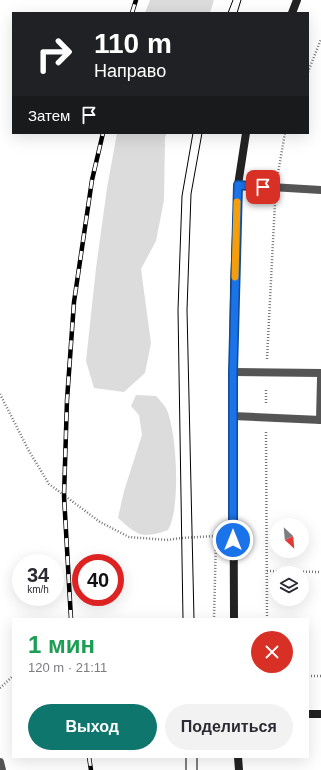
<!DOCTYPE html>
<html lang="ru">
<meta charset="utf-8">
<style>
:root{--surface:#fff;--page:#f2f2f3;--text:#2b2b33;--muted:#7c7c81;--accent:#0f766e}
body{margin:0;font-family:Arial,sans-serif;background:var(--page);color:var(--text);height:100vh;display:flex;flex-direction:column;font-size:15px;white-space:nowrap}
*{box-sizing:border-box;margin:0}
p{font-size:13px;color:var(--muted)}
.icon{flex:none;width:22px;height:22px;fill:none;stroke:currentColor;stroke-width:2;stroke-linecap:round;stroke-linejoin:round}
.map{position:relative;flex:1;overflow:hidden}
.panel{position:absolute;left:12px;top:618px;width:297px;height:140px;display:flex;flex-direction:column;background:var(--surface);border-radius:0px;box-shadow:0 4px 16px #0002}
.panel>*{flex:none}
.top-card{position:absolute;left:12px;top:12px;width:297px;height:122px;border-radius:0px;box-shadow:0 4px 16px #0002;background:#202124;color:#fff;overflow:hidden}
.needle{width:26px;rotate:154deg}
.tools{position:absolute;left:269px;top:518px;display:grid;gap:8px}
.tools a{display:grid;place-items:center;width:40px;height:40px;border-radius:50%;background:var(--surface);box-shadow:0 4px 16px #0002;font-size:20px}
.speed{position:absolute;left:12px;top:554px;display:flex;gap:8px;font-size:20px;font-weight:700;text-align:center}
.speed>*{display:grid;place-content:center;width:52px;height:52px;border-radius:50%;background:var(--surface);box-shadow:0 4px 16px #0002;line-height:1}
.speed small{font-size:10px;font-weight:400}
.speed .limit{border:6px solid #d22;background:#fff;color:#111}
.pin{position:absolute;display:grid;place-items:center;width:34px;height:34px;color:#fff;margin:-17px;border-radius:8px;box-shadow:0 2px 6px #0006}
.me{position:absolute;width:44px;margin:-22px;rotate:0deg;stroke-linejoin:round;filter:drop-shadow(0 0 3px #0008)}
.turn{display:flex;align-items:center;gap:14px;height:84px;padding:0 16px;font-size:18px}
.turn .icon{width:52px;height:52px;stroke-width:2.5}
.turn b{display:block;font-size:28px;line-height:34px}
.then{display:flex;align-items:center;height:38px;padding:0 16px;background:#0003;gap:8px;font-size:15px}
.round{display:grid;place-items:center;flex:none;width:42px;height:42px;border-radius:21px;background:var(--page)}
.head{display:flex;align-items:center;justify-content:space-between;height:68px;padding:0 16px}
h1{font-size:24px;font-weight:800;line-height:30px;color:#1e9e55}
.button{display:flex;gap:8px;margin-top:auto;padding:8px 16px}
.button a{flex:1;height:46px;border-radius:24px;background:var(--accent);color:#fff;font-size:16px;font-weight:800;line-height:46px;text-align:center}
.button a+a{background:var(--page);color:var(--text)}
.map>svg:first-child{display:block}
</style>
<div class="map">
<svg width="321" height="770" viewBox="0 0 321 770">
<rect width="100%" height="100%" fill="#fff"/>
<g fill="#dcdcdc">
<polygon points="150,0 214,0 210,13 145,13"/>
<polygon points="117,133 167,133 165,137 164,200 156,241 141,269 151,343 145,373 124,392 94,388 86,361 96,268 107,188"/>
<path d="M136,395L156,396C159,399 163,404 166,408C177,430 181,509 168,530C142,539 138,536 118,518L124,491L142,435L139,415L131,406Z"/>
</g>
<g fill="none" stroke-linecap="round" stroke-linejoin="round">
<g stroke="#777" stroke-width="2.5" stroke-dasharray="1 2" stroke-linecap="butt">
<polyline points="308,72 321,39"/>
<polyline points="278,173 285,133"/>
<polyline points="267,359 275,202"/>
<polyline points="0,394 29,451 49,484 100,522 129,537 167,540 181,538 216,536 214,619"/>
<polyline points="266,403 266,388"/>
<polyline points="266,432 267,619"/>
<polyline points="267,571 321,572"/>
<polyline points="308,676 321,676"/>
<polyline points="0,688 13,676"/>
</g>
<g stroke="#555" stroke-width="8">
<polyline points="238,185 321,190"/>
<polyline points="233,372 321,373"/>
<polyline points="233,416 321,420"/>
<polyline points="320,420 321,378"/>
<polyline points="0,762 2,770"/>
</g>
<g stroke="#222" stroke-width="8">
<polyline points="292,13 297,0"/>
<polyline points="234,619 233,372 234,286 238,185 246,133"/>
<polyline points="308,714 321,714"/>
<polyline points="238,757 239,770"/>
</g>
<g stroke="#000" stroke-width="1">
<polyline points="228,13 233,0"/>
<polyline points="237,13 241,0"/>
<polyline points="183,619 178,310 182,196 193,133"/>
<polyline points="194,619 187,310 191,194 202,133"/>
<polyline points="186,757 186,770"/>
<polyline points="197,757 197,770"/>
</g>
<g stroke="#000" stroke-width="4.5">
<g id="rail">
<polyline points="132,13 136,0"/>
<polyline points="71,619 64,496 67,400 74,302 92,180 103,133"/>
<polyline points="89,757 91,770"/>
</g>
</g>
<use href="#rail" stroke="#fff" stroke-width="3" stroke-dasharray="9" stroke-linecap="butt"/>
</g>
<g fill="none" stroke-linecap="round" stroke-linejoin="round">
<g stroke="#114b97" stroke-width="10">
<polyline id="route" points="233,540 233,372 238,185 263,187"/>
</g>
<use href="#route" stroke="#1a73e8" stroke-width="7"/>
<polyline stroke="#f59e0b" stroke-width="7" points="235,277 237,202"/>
</g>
</svg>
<div class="tools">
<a><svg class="needle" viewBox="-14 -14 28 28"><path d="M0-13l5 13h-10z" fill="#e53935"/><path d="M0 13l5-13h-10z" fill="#7c7c81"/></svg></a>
<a><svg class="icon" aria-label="layers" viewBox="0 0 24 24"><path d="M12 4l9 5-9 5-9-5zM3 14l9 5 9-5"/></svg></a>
</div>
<div class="speed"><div>34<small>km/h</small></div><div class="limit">40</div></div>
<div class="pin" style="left:263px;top:187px;background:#d93025"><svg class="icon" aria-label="arrive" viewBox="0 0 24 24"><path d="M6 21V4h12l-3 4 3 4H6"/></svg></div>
<svg class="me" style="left:233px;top:540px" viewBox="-20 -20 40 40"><circle r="17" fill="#1a73e8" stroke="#fff" stroke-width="3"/><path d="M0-11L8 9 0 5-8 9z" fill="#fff"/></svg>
<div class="top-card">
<div class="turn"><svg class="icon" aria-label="right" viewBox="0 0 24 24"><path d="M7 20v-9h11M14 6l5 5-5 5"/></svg><div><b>110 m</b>Направо</div></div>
<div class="then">Затем<svg class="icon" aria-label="arrive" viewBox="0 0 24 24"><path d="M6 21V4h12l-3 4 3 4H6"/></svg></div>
</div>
<section class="panel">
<div class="head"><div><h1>1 мин</h1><p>120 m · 21:11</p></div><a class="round" style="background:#d93025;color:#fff"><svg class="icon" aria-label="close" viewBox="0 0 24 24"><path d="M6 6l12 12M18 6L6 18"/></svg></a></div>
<div class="button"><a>Выход</a><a>Поделиться</a></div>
</section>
</div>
